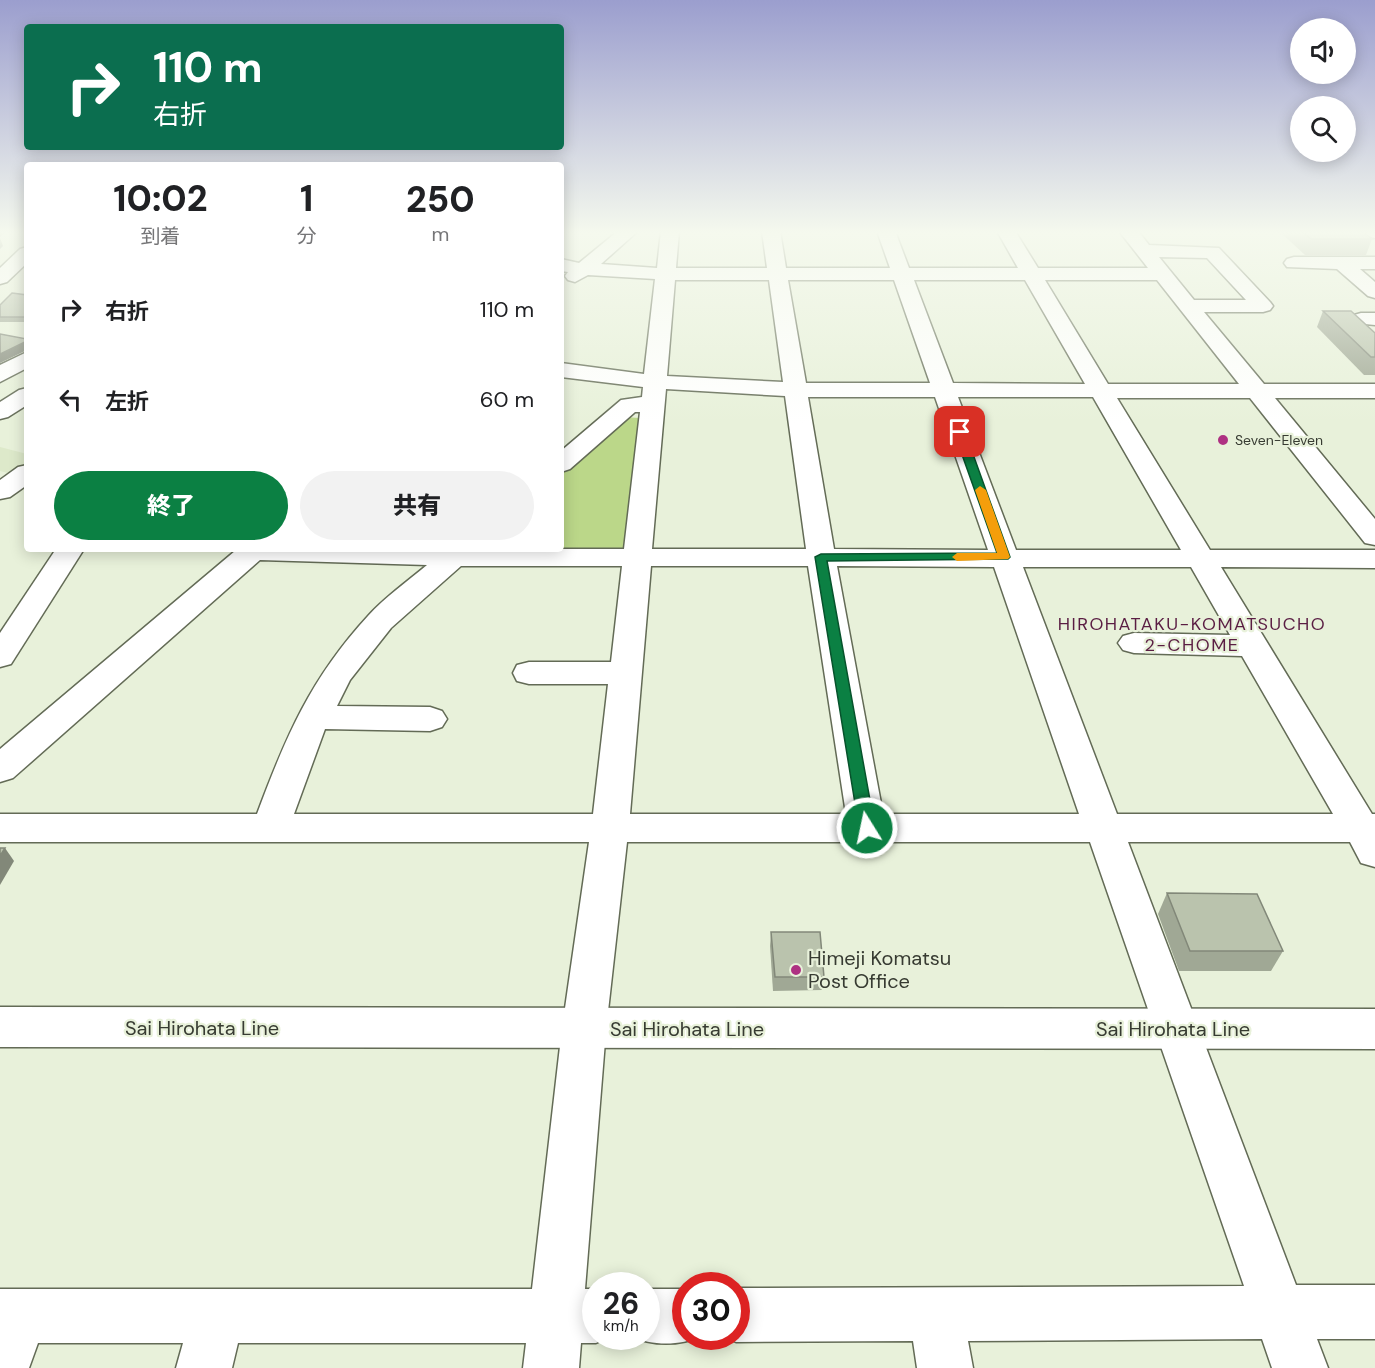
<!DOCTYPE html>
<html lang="ja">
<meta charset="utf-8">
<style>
:root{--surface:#fff;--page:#f2f2f2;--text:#202124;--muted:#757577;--accent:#0b8043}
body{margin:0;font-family:"DM Sans","Noto Sans JP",sans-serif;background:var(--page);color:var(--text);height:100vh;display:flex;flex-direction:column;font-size:22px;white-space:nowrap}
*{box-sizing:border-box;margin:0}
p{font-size:20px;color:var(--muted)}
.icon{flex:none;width:33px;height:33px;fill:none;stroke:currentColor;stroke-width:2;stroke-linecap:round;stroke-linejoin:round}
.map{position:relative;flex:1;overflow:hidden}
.side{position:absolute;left:24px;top:162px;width:540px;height:390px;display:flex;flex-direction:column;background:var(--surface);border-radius:6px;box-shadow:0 3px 15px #0003}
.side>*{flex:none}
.guide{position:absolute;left:24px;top:24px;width:540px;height:126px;border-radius:6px;box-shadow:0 3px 15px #0003;background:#0b6e4f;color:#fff;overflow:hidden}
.controls{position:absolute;left:1290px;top:18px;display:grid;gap:12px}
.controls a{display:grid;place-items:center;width:66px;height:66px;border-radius:50%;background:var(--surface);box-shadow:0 3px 15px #0003;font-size:30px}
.speed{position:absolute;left:582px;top:1272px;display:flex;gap:12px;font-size:30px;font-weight:700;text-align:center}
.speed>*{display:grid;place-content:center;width:78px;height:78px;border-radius:50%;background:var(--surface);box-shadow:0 3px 15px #0003;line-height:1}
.speed small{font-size:15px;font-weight:400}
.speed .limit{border:9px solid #d22;background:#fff;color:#111}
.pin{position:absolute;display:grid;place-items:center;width:51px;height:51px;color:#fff;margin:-26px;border-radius:12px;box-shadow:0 3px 9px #0006}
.me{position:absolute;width:66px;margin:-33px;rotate:350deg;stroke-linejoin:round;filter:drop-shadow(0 0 4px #0008)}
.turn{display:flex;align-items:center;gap:21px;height:126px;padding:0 30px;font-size:27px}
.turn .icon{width:78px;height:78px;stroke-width:2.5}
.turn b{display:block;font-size:42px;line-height:51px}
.eta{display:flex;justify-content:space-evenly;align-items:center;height:102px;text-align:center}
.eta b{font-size:36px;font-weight:800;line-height:42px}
.button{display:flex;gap:12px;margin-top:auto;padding:12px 30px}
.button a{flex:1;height:69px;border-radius:36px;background:var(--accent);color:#fff;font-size:24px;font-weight:800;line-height:69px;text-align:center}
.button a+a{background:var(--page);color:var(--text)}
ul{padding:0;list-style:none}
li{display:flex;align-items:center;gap:18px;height:90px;padding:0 30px}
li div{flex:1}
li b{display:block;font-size:22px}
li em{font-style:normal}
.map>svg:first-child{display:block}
</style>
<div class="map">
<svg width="1375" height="1368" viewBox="0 0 1375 1368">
<rect width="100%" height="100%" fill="#e8f1da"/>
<polygon fill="#dde9ca" points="0,447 27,454 27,468 16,475 0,471"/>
<polygon fill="#bbd789" points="624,417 640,418 626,547 618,551 561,549 561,473"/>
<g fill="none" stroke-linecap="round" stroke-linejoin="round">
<g stroke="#636b56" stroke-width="3">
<g id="minor">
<path d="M618,231H638L601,264L657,268L661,231H679L676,268H767L762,231H780L786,268H890L877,231H895L909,268H1018L997,231H1015L1038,268H1148L1119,231H1138L1149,245L1219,248L1270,302L1273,306L1270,310L1263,312H1204L1264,384H1375V398H1275L1375,519V545L1365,543L1250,398H1117L1210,550H1375V568L1221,567L1372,814H1375V867L1361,863L1350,842H1128L1296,1285H1375V1339H1317L1328,1368H1272L1262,1339L968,1341L973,1368H917L913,1341L736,1342L723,1336H736V1288L1244,1286L1090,842H627L606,1029L585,1289H596V1336H612L596,1343H581L579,1368H523L526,1343H238L232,1368H176L183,1343H38L29,1368H0V1289H532L562,1029L589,842H0V814H257C286,736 311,678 368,616C385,597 408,581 427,565L260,560L13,778L0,782V749L235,551L234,549H624L640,412H635L570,469L561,472V451L621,400L642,397L643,387L561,377V363L644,374L655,279L588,275L575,282L568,280L565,276L568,272L561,271V259L579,263ZM1159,257L1207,258L1246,300H1194ZM675,280H769L783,382L667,376ZM788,280H894L930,383H806ZM914,280H1025L1085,384L953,383ZM1045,280H1157L1239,384H1108ZM666,389L785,396L806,549H652ZM808,397H935L988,550L834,549ZM958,397H1093L1181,550H1016ZM461,566H622L611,662H529L517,665L513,673L517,681L529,684H608L593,814H294L325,729L430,731L442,727L447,719L442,711L430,707L337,706L350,680L391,628ZM651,566H808L846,814H630ZM837,566L994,567L1079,814H883ZM1023,567H1191L1230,635L1134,633L1123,636L1118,643L1123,650L1134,653L1242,656L1333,814H1117Z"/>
<polygon points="1363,231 1375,231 1375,238 1369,237"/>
<polygon points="1294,257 1375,257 1375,269 1360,269 1375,282 1375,298 1368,296 1337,269 1287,267 1284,263 1287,259"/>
<polygon points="1361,313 1375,313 1375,325 1354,323 1351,319 1354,315"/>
<polygon points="27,352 27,368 0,382 0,365"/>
<polygon points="27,388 27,405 8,417 0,419 0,402 19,390"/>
<polygon points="27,465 27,485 10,497 0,499 0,480 18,467"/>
<polygon points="56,549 84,549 11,664 0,667 0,633"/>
<path d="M646,1289H686V1336H702C679,1346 653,1346 630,1336H646Z"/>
</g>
</g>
<g stroke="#636b56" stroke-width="3">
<g id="major">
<polygon points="27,247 27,263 7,282 0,284 0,268 20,249"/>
<polygon points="0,1007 1375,1009 1375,1049 0,1047"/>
</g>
</g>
<use href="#minor" fill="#fff" fill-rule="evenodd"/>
<use href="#major" fill="#fff" fill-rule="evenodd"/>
</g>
<g fill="#a0a895">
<polygon points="1279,231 1362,231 1372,239 1366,255 1305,255"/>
<polygon points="27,295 27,322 0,322 0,305"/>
<polygon points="1323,311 1375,333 1375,375 1364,375 1317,327"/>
<polygon points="1167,893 1283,951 1271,971 1179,971 1158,914"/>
<polygon points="771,932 824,977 822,990 773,991 770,946"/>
</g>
<g fill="#828879">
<polygon points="0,231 7,231 0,237"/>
<polygon points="0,238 3,246 0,249"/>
<polygon points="27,341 27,350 0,363 0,354"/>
<polygon points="5,848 14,861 0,885 0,856"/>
</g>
<g fill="#bac3ad" stroke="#828879" stroke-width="1.5">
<polygon points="1302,231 1362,231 1372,239 1311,239"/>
<polygon points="12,293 27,295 27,317 0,317 0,305"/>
<polygon points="1323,311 1351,311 1375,333 1375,357 1371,357"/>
<polygon points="0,334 27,339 27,341 0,354"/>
<polygon points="0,848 5,848 0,856"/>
<polygon points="1167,893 1257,894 1283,951 1190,951"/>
<polygon points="771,932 820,932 824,977 775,977"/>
</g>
<linearGradient id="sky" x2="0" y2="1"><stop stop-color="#9b9ece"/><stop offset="0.55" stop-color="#f5f9ee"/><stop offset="1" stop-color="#f5f9ee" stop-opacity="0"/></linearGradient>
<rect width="1375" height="423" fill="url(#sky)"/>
<polygon fill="#0b8043" stroke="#07532c" stroke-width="1.5" points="960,429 965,432 1010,557 1008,559 827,561 875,828 873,833 862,833 859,828 815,557 821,554 997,553 954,432"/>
<polygon fill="#f59e0b" points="980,486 986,490 1010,557 1008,559 957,561 952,557 957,553 997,553 975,490"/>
<g fill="#ae3182" stroke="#e8f1da" stroke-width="2">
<circle cx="1223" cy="440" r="6"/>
<circle cx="796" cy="970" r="6"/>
</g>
<g text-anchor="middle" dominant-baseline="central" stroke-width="4.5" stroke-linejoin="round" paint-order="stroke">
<g font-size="14" fill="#373b32" stroke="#e8f1da" text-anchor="start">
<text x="1235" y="440">Seven-Eleven</text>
</g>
<g font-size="18" letter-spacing="1.5" fill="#5a1d43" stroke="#e8f1da">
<text x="1192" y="624">HIROHATAKU-KOMATSUCHO<tspan x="1192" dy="21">2-CHOME</tspan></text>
</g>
<g font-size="20" fill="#373b32" stroke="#e8f1da" text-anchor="start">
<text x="808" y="958">Himeji Komatsu<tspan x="808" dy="23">Post Office</tspan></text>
</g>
<g font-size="20" fill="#373b32" stroke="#e8f1da">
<text x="202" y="1028">Sai Hirohata Line</text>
<text x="687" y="1029">Sai Hirohata Line</text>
<text x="1173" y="1029">Sai Hirohata Line</text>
</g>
</g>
</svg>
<div class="controls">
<a><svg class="icon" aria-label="sound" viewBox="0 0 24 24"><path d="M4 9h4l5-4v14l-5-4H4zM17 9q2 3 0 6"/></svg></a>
<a><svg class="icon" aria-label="search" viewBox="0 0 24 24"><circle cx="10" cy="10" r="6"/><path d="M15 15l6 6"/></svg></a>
</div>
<div class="speed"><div>26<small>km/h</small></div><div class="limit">30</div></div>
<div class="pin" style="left:960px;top:432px;background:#d93025"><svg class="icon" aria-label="arrive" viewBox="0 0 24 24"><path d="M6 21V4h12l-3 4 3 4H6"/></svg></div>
<svg class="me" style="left:867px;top:828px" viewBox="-20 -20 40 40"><circle r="17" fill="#0b8043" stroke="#fff" stroke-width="3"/><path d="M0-11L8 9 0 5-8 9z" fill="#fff"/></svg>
<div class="guide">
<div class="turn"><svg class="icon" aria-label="right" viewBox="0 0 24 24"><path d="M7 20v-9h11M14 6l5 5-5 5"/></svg><div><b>110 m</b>右折</div></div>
</div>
<section class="side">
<div class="eta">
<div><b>10:02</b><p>到着</p></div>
<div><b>1</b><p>分</p></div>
<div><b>250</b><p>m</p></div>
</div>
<ul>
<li><svg class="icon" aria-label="right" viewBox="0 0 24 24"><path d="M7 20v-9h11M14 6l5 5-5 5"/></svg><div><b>右折</b></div><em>110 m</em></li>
<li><svg class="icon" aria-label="left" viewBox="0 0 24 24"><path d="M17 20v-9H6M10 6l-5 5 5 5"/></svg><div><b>左折</b></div><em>60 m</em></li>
</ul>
<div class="button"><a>終了</a><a>共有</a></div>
</section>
</div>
